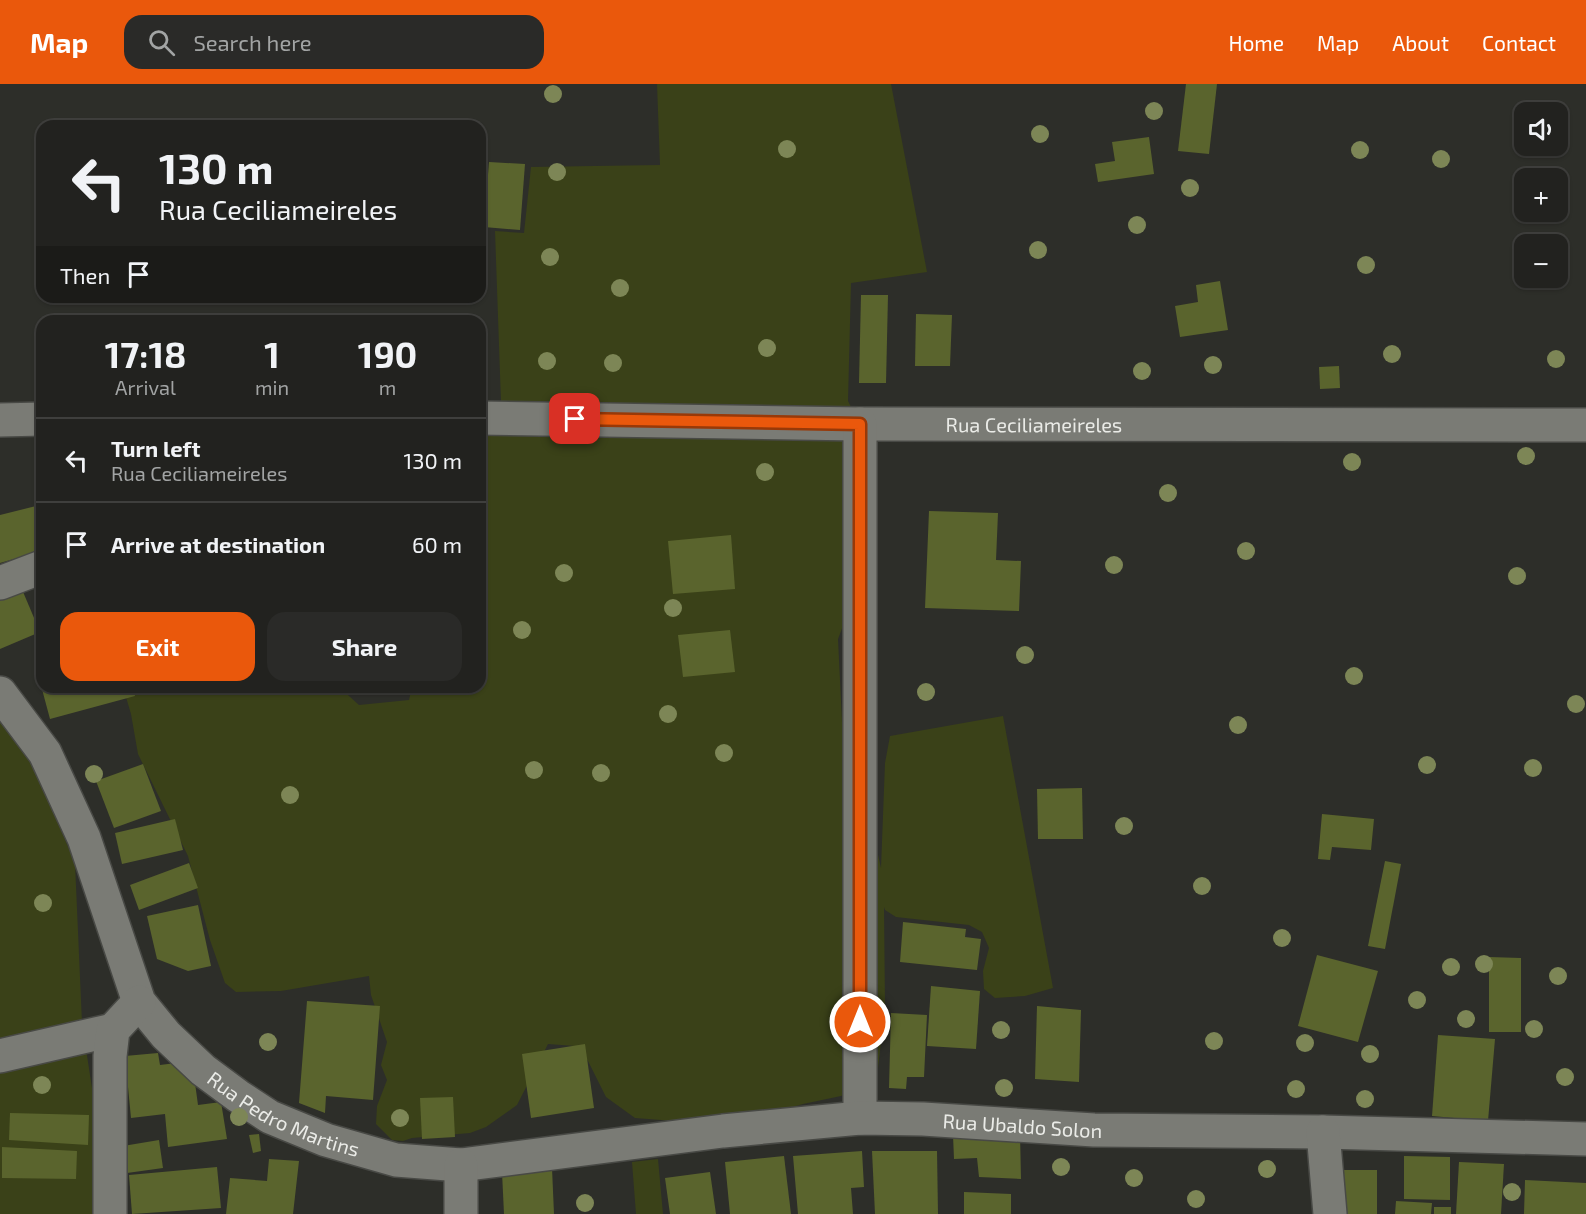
<!DOCTYPE html>
<meta charset="utf-8">
<style>
:root{--surface:#22221f;--page:#2a2a28;--text:#f1f3f6;--muted:#a2a4a4;--line:#3f3f3d;--accent:#ea580c}
body{margin:0;font-family:"Exo 2",sans-serif;background:var(--page);color:var(--text);height:100vh;display:flex;flex-direction:column;font-size:22px;white-space:nowrap}
*{box-sizing:border-box;margin:0}
p{font-size:20px;color:var(--muted)}
.icon{flex:none;width:33px;height:33px;fill:none;stroke:currentColor;stroke-width:2;stroke-linecap:round;stroke-linejoin:round}
.map{position:relative;flex:1;overflow:hidden}
.panel{position:absolute;left:36px;top:231px;width:450px;height:378px;display:flex;flex-direction:column;background:var(--surface);border-radius:18px;box-shadow:0 2px 4px #0004,0 0 0 2px var(--line)}
.panel>*{flex:none}
.banner{position:absolute;left:36px;top:36px;width:450px;height:183px;border-radius:18px;box-shadow:0 2px 4px #0004,0 0 0 2px var(--line);background:#22221f;color:var(--text);overflow:hidden}
.buttons{position:absolute;left:1514px;top:18px;display:grid;gap:12px}
.buttons a{display:grid;place-items:center;width:54px;height:54px;border-radius:12px;background:var(--surface);box-shadow:0 2px 4px #0004,0 0 0 2px var(--line);font-size:30px}
.pin{position:absolute;display:grid;place-items:center;width:51px;height:51px;color:#fff;margin:-26px;border-radius:12px;box-shadow:0 3px 9px #0006}
.me{position:absolute;width:66px;margin:-33px;rotate:0deg;stroke-linejoin:round;filter:drop-shadow(0 0 4px #0008)}
.turn{display:flex;align-items:center;gap:21px;height:126px;padding:0 24px;font-size:27px}
.turn .icon{width:78px;height:78px;stroke-width:2.5}
.turn b{display:block;font-size:42px;line-height:51px}
.then{display:flex;align-items:center;height:57px;padding:0 24px;background:#0003;gap:12px;font-size:22px}
.eta{display:flex;justify-content:space-evenly;align-items:center;height:102px;text-align:center}
.eta b{font-size:36px;font-weight:700;line-height:42px}
.action{display:flex;gap:12px;margin-top:auto;padding:12px 24px}
.action a{flex:1;height:69px;border-radius:18px;background:var(--accent);color:#fff;font-size:24px;font-weight:700;line-height:69px;text-align:center}
.action a+a{background:var(--page);color:var(--text)}
ul{padding:0;list-style:none}
li{display:flex;align-items:center;gap:18px;height:84px;padding:0 24px;border-top:2px solid var(--line)}
li div{flex:1}
li b{display:block;font-size:22px}
li em{font-style:normal}
header{display:flex;align-items:center;gap:36px;box-sizing:border-box;height:84px;padding:0 30px;background:var(--accent);color:#fff}
header strong{font-size:28px}
nav{display:flex;gap:33px;margin-inline-start:auto;font-size:21px}
.search{width:420px;height:54px;background:var(--page);display:flex;align-items:center;gap:15px;box-sizing:border-box;padding:0 21px;border-radius:18px;color:var(--muted);font-size:22px}
.map>svg:first-child{display:block}
</style>
<header>
<strong>Map</strong>
<div class="search"><svg class="icon" aria-label="search" viewBox="0 0 24 24"><circle cx="10" cy="10" r="6"/><path d="M15 15l6 6"/></svg>Search here</div>
<nav><a>Home</a><a>Map</a><a>About</a><a>Contact</a></nav>
</header>
<div class="map">
<svg width="1586" height="1130" viewBox="0 0 1586 1130">
<rect width="100%" height="100%" fill="#2d2e29"/>
<g fill="#3a4118">
<polygon points="657,0 891,0 927,188 851,199 848,317 874,369 876,455 838,555 844,679 874,753 881,784 885,679 890,652 1003,632 1053,904 1025,912 995,914 984,905 983,887 989,864 982,848 969,841 896,833 885,826 884,823 885,923 877,993 841,1012 803,1020 753,1035 713,1040 635,1034 606,1013 588,977 575,962 548,960 517,1021 486,1043 470,1049 412,1054 403,1057 392,1056 376,1040 377,1022 387,996 381,981 387,958 371,911 369,892 281,907 236,908 225,899 210,856 188,772 138,670 131,630 123,603 339,603 359,621 409,616 412,603 480,603 480,328 501,318 495,147 524,149 531,83 660,81"/>
<polygon points="0,630 34,683 75,779 82,939 92,1004 94,1130 0,1130"/>
<polygon points="658,1075 663,1130 636,1130 632,1078"/>
</g>
<g fill="#5a642d">
<polygon points="1186,0 1217,0 1209,70 1178,67"/>
<polygon points="1149,53 1154,90 1098,98 1095,80 1115,77 1112,58"/>
<polygon points="489,78 525,80 520,146 484,143"/>
<polygon points="1220,197 1228,246 1180,253 1175,222 1198,218 1196,201"/>
<polygon points="861,211 888,211 886,299 859,299"/>
<polygon points="916,230 952,231 950,282 915,282"/>
<polygon points="1339,282 1340,304 1320,305 1319,283"/>
<polygon points="36,422 42,445 42,467 0,479 0,431"/>
<polygon points="929,427 998,429 996,476 1021,477 1019,527 925,524"/>
<polygon points="731,451 735,505 673,510 668,457"/>
<polygon points="18,496 40,548 0,565 0,504"/>
<polygon points="730,546 735,588 683,593 678,551"/>
<polygon points="42,593 42,603 133,603 135,612 50,635 39,594"/>
<rect x="347" y="603" width="44" height="7"/>
<polygon points="143,680 161,727 114,744 96,697"/>
<polygon points="1082,704 1083,755 1038,755 1037,705"/>
<polygon points="1322,730 1374,735 1371,766 1332,763 1330,776 1318,775"/>
<polygon points="175,735 183,766 122,780 115,749"/>
<polygon points="1385,777 1401,780 1385,865 1368,862"/>
<polygon points="189,779 198,804 139,826 130,801"/>
<polygon points="198,821 211,882 188,887 157,875 147,832"/>
<polygon points="903,838 966,845 965,853 981,855 977,886 900,878"/>
<polygon points="1317,871 1378,887 1358,958 1298,942"/>
<polygon points="1489,873 1521,874 1521,948 1489,948"/>
<polygon points="931,902 980,907 976,965 927,962"/>
<polygon points="307,917 380,922 373,1016 326,1012 325,1029 299,1019"/>
<polygon points="1037,922 1081,926 1079,998 1035,995"/>
<polygon points="891,929 927,931 924,993 907,993 906,1005 889,1004"/>
<polygon points="1438,951 1495,955 1488,1037 1432,1032"/>
<polygon points="585,960 594,1024 531,1034 522,970"/>
<polygon points="158,969 160,981 192,977 198,1021 221,1018 227,1055 168,1063 165,1030 131,1034 125,972"/>
<polygon points="453,1013 455,1053 422,1055 420,1014"/>
<polygon points="10,1029 89,1031 88,1061 9,1056"/>
<polygon points="259,1050 261,1067 253,1069 249,1051"/>
<polygon points="1020,1050 1021,1095 979,1093 977,1074 954,1075 953,1051"/>
<polygon points="159,1056 163,1084 127,1089 123,1062"/>
<polygon points="2,1063 77,1067 76,1095 2,1094"/>
<polygon points="862,1067 864,1103 851,1104 853,1130 798,1130 793,1072"/>
<polygon points="872,1067 937,1067 938,1130 875,1130"/>
<polygon points="784,1072 791,1130 730,1130 725,1078"/>
<polygon points="1404,1072 1450,1073 1450,1116 1404,1115"/>
<polygon points="269,1075 299,1077 293,1130 226,1130 230,1094 267,1097"/>
<polygon points="1459,1078 1504,1080 1501,1130 1456,1130"/>
<polygon points="217,1083 221,1124 132,1130 129,1091"/>
<polygon points="552,1084 554,1130 504,1130 502,1088"/>
<rect x="1335" y="1086" width="42" height="44"/>
<polygon points="710,1088 716,1130 670,1130 665,1094"/>
<polygon points="1525,1096 1586,1099 1586,1130 1524,1130"/>
<polygon points="964,1108 1011,1110 1011,1130 964,1130"/>
<polygon points="1396,1117 1432,1119 1431,1130 1395,1130"/>
<rect x="1434" y="1123" width="17" height="7"/>
</g>
<g fill="none" stroke-linecap="round" stroke-linejoin="round">
<g stroke="#484945" stroke-width="36">
<g id="minor">
<path id="s1" d="M480,334L860,340L1586,341"/>
<polyline points="0,336 42,335"/>
<polyline points="860,340 860,1034"/>
<polyline points="0,499 42,483"/>
<path id="s2" d="M0,609L45,669L84,754L139,918L166,951L203,986L238,1012L270,1033L326,1056L396,1076L461,1081L723,1047L860,1034L923,1035L1094,1046L1323,1048L1586,1055"/>
<polyline points="0,972 113,946"/>
<polyline points="1323,1048 1330,1130"/>
<polyline points="110,1130 110,972 113,946 139,918"/>
<polyline points="461,1130 461,1081"/>
</g>
</g>
<use href="#minor" stroke="#7a7b75" stroke-width="33"/>
</g>
<g fill="#7d8656">
<circle cx="553" cy="10" r="9"/>
<circle cx="1154" cy="27" r="9"/>
<circle cx="1040" cy="50" r="9"/>
<circle cx="787" cy="65" r="9"/>
<circle cx="1360" cy="66" r="9"/>
<circle cx="1441" cy="75" r="9"/>
<circle cx="557" cy="88" r="9"/>
<circle cx="1190" cy="104" r="9"/>
<circle cx="1137" cy="141" r="9"/>
<circle cx="1038" cy="166" r="9"/>
<circle cx="550" cy="173" r="9"/>
<circle cx="1366" cy="181" r="9"/>
<circle cx="620" cy="204" r="9"/>
<circle cx="767" cy="264" r="9"/>
<circle cx="1392" cy="270" r="9"/>
<circle cx="1556" cy="275" r="9"/>
<circle cx="547" cy="277" r="9"/>
<circle cx="613" cy="279" r="9"/>
<circle cx="1213" cy="281" r="9"/>
<circle cx="1142" cy="287" r="9"/>
<circle cx="1526" cy="372" r="9"/>
<circle cx="1352" cy="378" r="9"/>
<circle cx="765" cy="388" r="9"/>
<circle cx="1168" cy="409" r="9"/>
<circle cx="1246" cy="467" r="9"/>
<circle cx="1114" cy="481" r="9"/>
<circle cx="564" cy="489" r="9"/>
<circle cx="1517" cy="492" r="9"/>
<circle cx="673" cy="524" r="9"/>
<circle cx="522" cy="546" r="9"/>
<circle cx="1025" cy="571" r="9"/>
<circle cx="1354" cy="592" r="9"/>
<circle cx="926" cy="608" r="9"/>
<circle cx="1576" cy="620" r="9"/>
<circle cx="668" cy="630" r="9"/>
<circle cx="1238" cy="641" r="9"/>
<circle cx="724" cy="669" r="9"/>
<circle cx="1427" cy="681" r="9"/>
<circle cx="1533" cy="684" r="9"/>
<circle cx="534" cy="686" r="9"/>
<circle cx="601" cy="689" r="9"/>
<circle cx="94" cy="690" r="9"/>
<circle cx="290" cy="711" r="9"/>
<circle cx="1124" cy="742" r="9"/>
<circle cx="1202" cy="802" r="9"/>
<circle cx="43" cy="819" r="9"/>
<circle cx="1282" cy="854" r="9"/>
<circle cx="1484" cy="880" r="9"/>
<circle cx="1451" cy="883" r="9"/>
<circle cx="1558" cy="892" r="9"/>
<circle cx="1417" cy="916" r="9"/>
<circle cx="1466" cy="935" r="9"/>
<circle cx="1534" cy="945" r="9"/>
<circle cx="1001" cy="946" r="9"/>
<circle cx="1214" cy="957" r="9"/>
<circle cx="268" cy="958" r="9"/>
<circle cx="1305" cy="959" r="9"/>
<circle cx="1370" cy="970" r="9"/>
<circle cx="1565" cy="993" r="9"/>
<circle cx="42" cy="1001" r="9"/>
<circle cx="1004" cy="1004" r="9"/>
<circle cx="1296" cy="1005" r="9"/>
<circle cx="1365" cy="1015" r="9"/>
<circle cx="239" cy="1033" r="9"/>
<circle cx="400" cy="1034" r="9"/>
<circle cx="1061" cy="1083" r="9"/>
<circle cx="1267" cy="1085" r="9"/>
<circle cx="1134" cy="1094" r="9"/>
<circle cx="1512" cy="1108" r="9"/>
<circle cx="1196" cy="1115" r="9"/>
<circle cx="585" cy="1119" r="9"/>
</g>
<g fill="none" stroke-linecap="round" stroke-linejoin="round">
<g stroke="#983908" stroke-width="15">
<polyline id="route" points="575,335 860,340 860,938"/>
</g>
<use href="#route" stroke="#ea580c" stroke-width="10"/>
</g>
<g text-anchor="middle" dominant-baseline="central" stroke-width="6" stroke-linejoin="round" paint-order="stroke">
<g font-size="20" fill="#eaebe7" stroke="#161614">
<text stroke="none"><textPath href="#s1" startOffset="554">Rua Ceciliameireles</textPath></text>
<text stroke="none"><textPath href="#s2" startOffset="528">Rua Pedro Martins</textPath></text>
<text stroke="none"><textPath href="#s2" startOffset="1280">Rua Ubaldo Solon</textPath></text>
</g>
</g>
</svg>
<div class="buttons">
<a><svg class="icon" aria-label="sound" viewBox="0 0 24 24"><path d="M4 9h4l5-4v14l-5-4H4zM17 9q2 3 0 6"/></svg></a>
<a>+</a>
<a>−</a>
</div>
<div class="pin" style="left:575px;top:335px;background:#d93025"><svg class="icon" aria-label="arrive" viewBox="0 0 24 24"><path d="M6 21V4h12l-3 4 3 4H6"/></svg></div>
<svg class="me" style="left:860px;top:938px" viewBox="-20 -20 40 40"><circle r="17" fill="#ea580c" stroke="#fff" stroke-width="3"/><path d="M0-11L8 9 0 5-8 9z" fill="#fff"/></svg>
<div class="banner">
<div class="turn"><svg class="icon" aria-label="left" viewBox="0 0 24 24"><path d="M17 20v-9H6M10 6l-5 5 5 5"/></svg><div><b>130 m</b>Rua Ceciliameireles</div></div>
<div class="then">Then<svg class="icon" aria-label="arrive" viewBox="0 0 24 24"><path d="M6 21V4h12l-3 4 3 4H6"/></svg></div>
</div>
<section class="panel">
<div class="eta">
<div><b>17:18</b><p>Arrival</p></div>
<div><b>1</b><p>min</p></div>
<div><b>190</b><p>m</p></div>
</div>
<ul>
<li><svg class="icon" aria-label="left" viewBox="0 0 24 24"><path d="M17 20v-9H6M10 6l-5 5 5 5"/></svg><div><b>Turn left</b><p>Rua Ceciliameireles</p></div><em>130 m</em></li>
<li><svg class="icon" aria-label="arrive" viewBox="0 0 24 24"><path d="M6 21V4h12l-3 4 3 4H6"/></svg><div><b>Arrive at destination</b></div><em>60 m</em></li>
</ul>
<div class="action"><a>Exit</a><a>Share</a></div>
</section>
</div>
